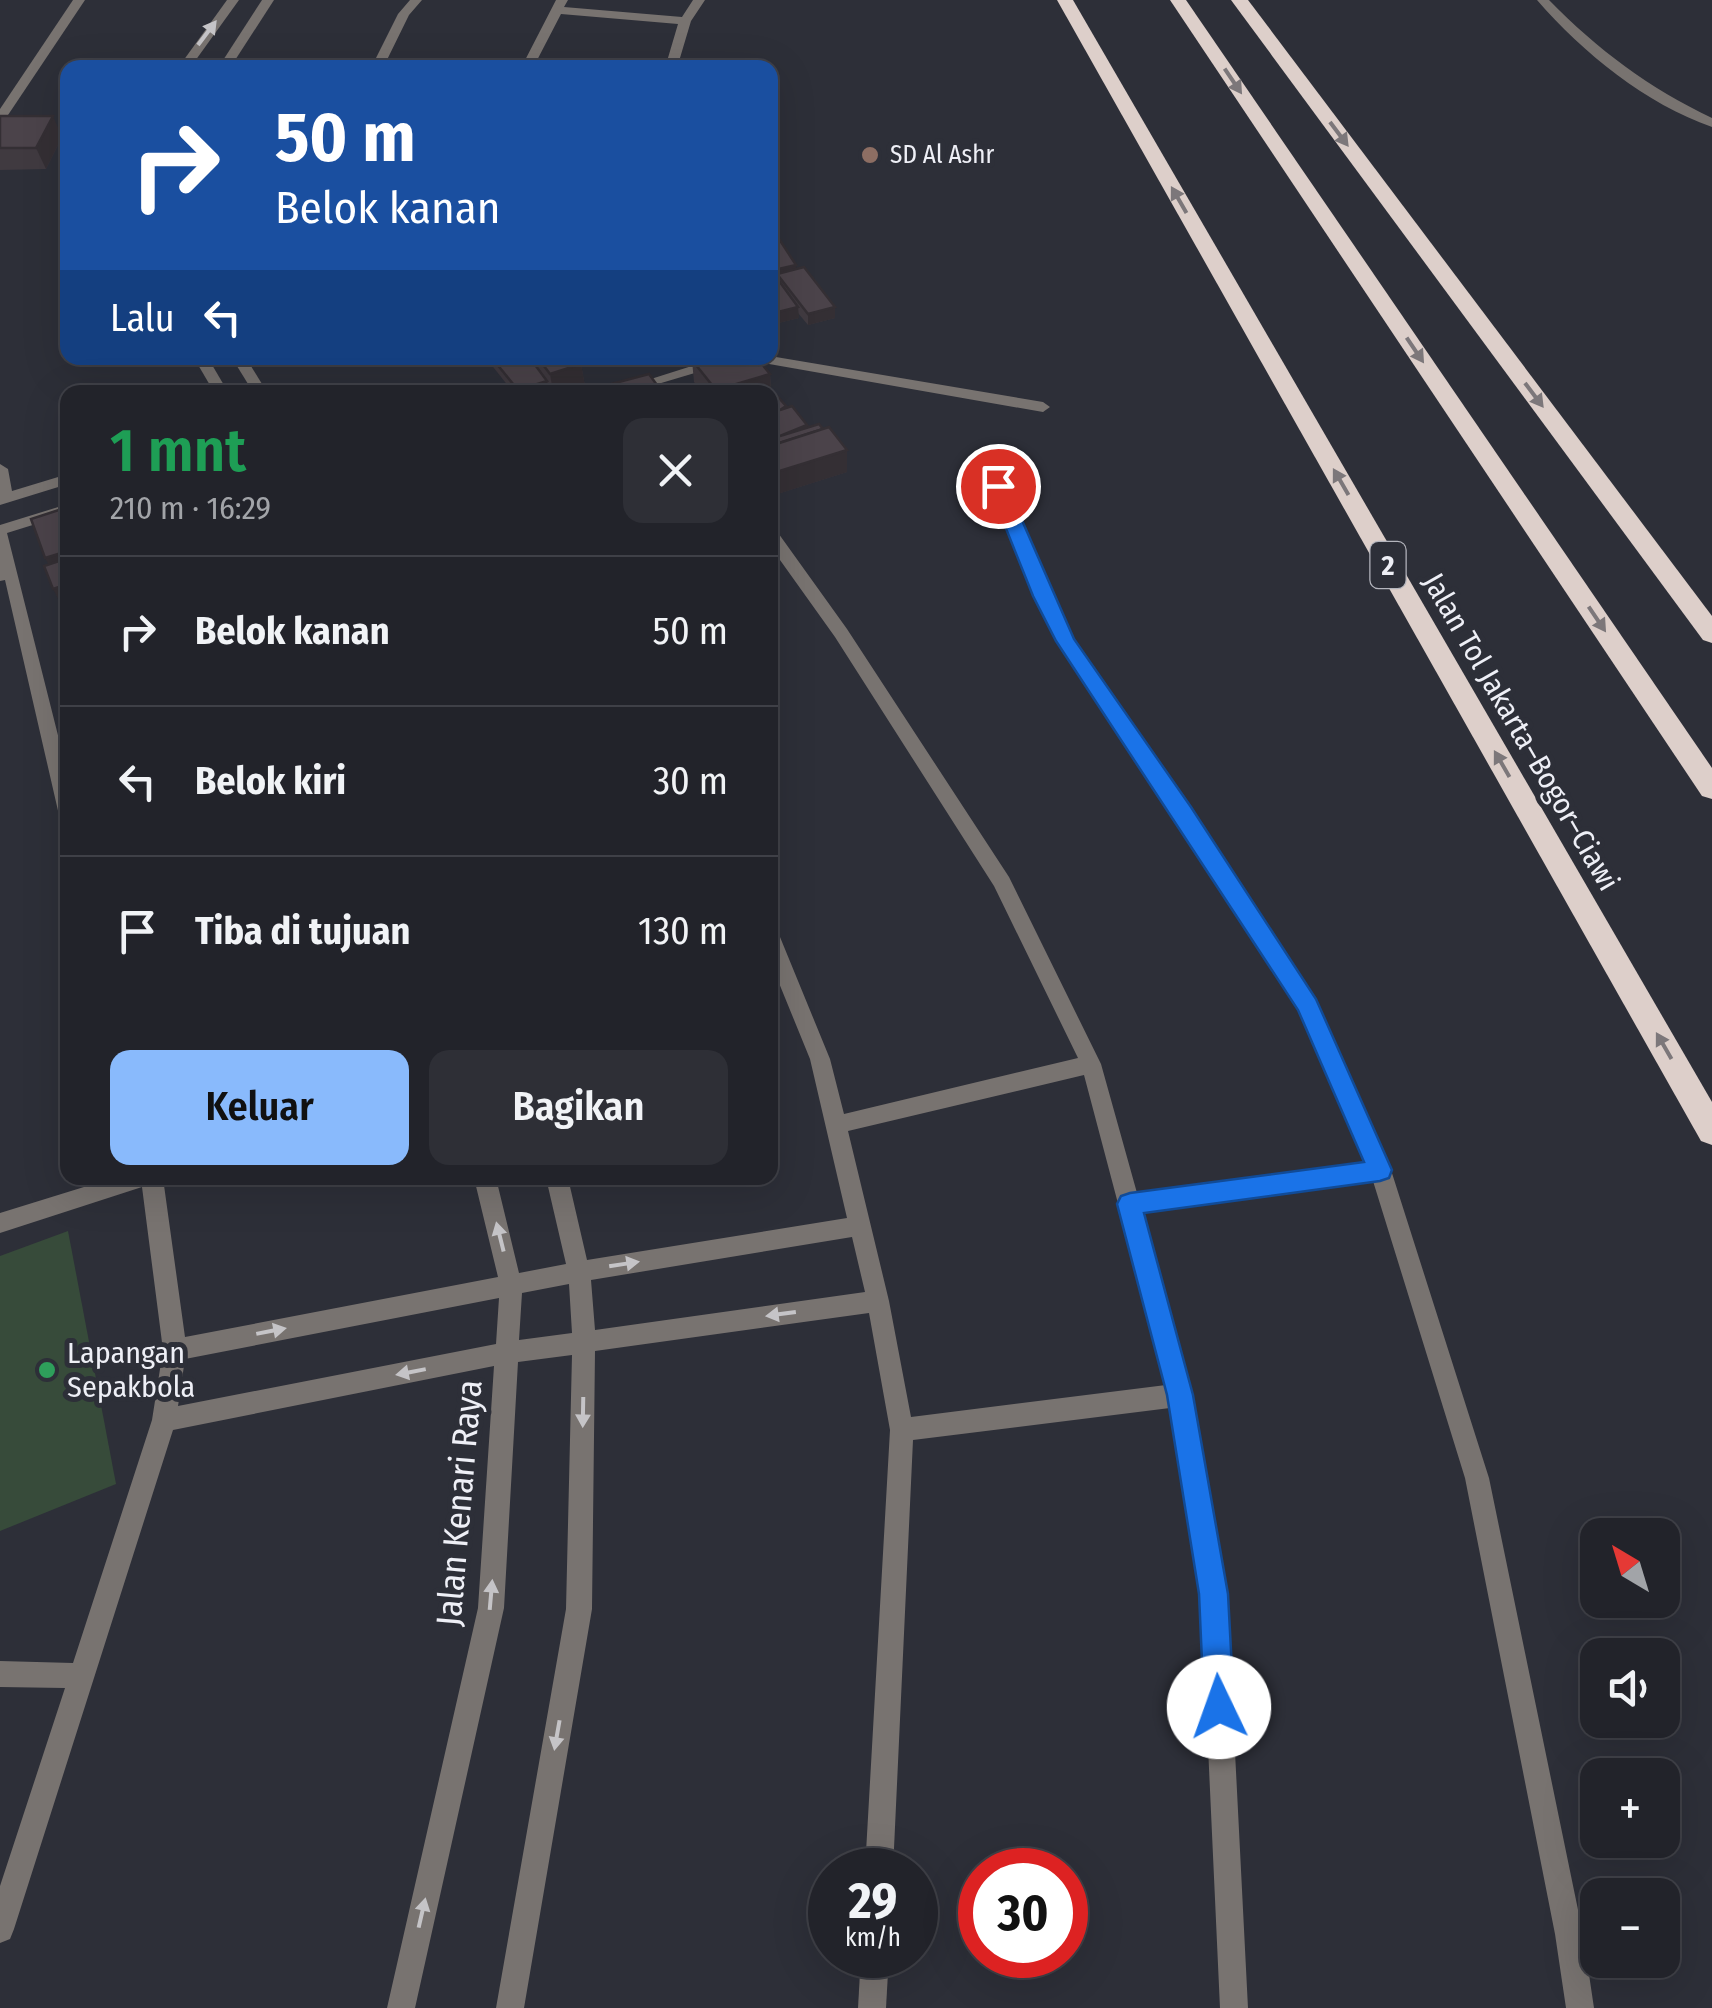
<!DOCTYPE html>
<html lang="id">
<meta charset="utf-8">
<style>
:root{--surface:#22232a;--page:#2e2f36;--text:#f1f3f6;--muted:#a2a4a8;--line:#3f4047;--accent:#89bafc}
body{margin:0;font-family:"Fira Sans Condensed",sans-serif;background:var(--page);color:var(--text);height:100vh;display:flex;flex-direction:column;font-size:38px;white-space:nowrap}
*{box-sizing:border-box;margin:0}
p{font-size:32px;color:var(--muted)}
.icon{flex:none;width:55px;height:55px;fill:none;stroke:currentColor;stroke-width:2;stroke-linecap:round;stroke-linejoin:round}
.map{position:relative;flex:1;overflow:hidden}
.details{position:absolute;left:60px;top:385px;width:718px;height:800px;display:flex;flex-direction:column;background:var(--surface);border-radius:20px;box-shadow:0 10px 40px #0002,0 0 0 2px var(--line)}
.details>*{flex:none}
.hud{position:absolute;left:60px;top:60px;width:718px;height:305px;border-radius:20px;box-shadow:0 10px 40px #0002,0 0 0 2px var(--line);background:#1a4fa0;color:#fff;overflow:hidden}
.needle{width:65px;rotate:322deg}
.fabs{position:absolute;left:1580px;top:1518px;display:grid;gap:20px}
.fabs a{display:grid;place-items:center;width:100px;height:100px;border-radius:20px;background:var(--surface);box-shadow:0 10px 40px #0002,0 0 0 2px var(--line);font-size:50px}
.speed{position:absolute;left:808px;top:1848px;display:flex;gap:20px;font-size:50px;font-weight:700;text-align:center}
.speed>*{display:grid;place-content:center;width:130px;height:130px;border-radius:50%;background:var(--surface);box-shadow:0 10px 40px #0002,0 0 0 2px var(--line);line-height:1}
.speed small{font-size:25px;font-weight:400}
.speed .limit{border:15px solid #d22;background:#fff;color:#111}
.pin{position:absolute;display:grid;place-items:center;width:85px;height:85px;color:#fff;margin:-42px;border:5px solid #fff;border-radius:50%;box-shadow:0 2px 10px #0007}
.me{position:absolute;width:110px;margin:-55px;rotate:357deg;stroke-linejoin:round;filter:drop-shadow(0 0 8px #0008)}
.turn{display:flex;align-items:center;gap:35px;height:210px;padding:0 50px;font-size:45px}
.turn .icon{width:130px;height:130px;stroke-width:2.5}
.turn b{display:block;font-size:70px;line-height:85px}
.then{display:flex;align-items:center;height:95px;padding:0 50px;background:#0003;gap:20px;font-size:38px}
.round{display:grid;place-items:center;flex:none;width:105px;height:105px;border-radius:20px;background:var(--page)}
.head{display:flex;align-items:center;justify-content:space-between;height:170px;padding:0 50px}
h1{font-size:60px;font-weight:600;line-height:75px;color:#1e9e55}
.button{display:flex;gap:20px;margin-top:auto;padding:20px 50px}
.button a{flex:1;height:115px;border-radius:20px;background:var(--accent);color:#111;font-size:40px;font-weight:600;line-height:115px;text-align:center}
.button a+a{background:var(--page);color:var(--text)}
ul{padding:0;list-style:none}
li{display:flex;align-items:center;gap:30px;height:150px;padding:0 50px;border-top:2px solid var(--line)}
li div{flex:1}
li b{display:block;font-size:38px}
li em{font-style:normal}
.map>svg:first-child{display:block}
</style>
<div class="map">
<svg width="1712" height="2008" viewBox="0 0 1712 2008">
<rect width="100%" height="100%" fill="#2d2f38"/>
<polygon fill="#374b3a" points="68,1231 116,1484 0,1531 0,1256"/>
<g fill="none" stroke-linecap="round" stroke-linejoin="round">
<polyline stroke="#8f9098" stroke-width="4" stroke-dasharray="5 5" stroke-linecap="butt" points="51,130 68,130"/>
<g fill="#787370" fill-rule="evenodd">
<polygon points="73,0 85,0 4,121 0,122 0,109"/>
<polygon points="227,0 239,0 190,68 178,68"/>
<polygon points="262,0 274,0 230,68 218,68"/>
<polygon points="410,0 422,0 409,15 383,68 371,68 398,14"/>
<polygon points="556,0 568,0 564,7 682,17 693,0 705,0 691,21 677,68 665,68 678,24 561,14 533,68 521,68"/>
<path d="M1537,0H1549C1598,50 1649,88 1712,118V127C1646,104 1583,53 1537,0Z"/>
<polygon points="770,356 1043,402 1050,407 1043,412 757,362 725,364 631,392 610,392 717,358"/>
<polygon points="194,358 208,358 228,392 214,392"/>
<polygon points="232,358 246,358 267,392 253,392"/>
<polygon points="0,464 8,469 12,491 68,474 68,484 0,505"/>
<path d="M998,481L1006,486L1050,596L1072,639L1189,808L1315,999L1391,1170L1489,1478L1583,1934L1594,2008H1566L1555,1934L1465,1478L1373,1181L1142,1212L1192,1395L1227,1594L1248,2008H1220L1201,1594L1170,1408L913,1440L893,1870H865L890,1430L869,1313L595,1351L592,1609L524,2008H496L566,1609L572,1355L518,1362L504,1608L415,2008H387L478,1608L494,1366L173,1430L14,1929L10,1939L0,1943V1886L65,1688L0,1687V1661L73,1663L152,1420L163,1350L142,1187L0,1233V1213L113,1178H163L185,1337L498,1277L474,1178H496L519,1273L566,1264L546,1178H568L587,1260L847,1218L810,1059L770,961V929L777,931L780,937L830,1059L844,1114L1078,1058L994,886L835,637L770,546V529L776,530L847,629L1009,877L1101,1064L1137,1193L1366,1162L1300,1009L1177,818L1057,641L1034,596L990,486ZM1084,1075L1166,1385L911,1417L889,1301L848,1131ZM852,1237L865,1292L595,1330L591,1280ZM569,1284L572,1333L519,1340L522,1293ZM499,1298L496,1344L178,1406L185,1359Z"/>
<polygon points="68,504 68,514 7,533 68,775 68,822 59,815 5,580 0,581 0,525"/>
<polygon points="861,1955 889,1955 886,2008 858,2008"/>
</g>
<g fill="#ddcfca" fill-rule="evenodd">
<polygon points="1057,0 1073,0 1712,1102 1712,1145 1701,1141"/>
<polygon points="1170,0 1186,0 1712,768 1712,799 1702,796"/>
<polygon points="1231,0 1248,0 1712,616 1712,643 1703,640"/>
</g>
</g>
<g fill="#403a40">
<polygon points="0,116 62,137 46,169 0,170"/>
<polygon points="770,225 796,269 835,318 808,325 798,313 799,318 770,325"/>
<polygon points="486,358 576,358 581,364 585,386 565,392 551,392 549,389 550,392 513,392"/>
<polygon points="692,360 770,374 771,388 786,408 807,425 807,428 823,429 847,450 847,472 771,496 770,494 770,392 702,392 694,382"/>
</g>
<g fill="#342f34">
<polygon points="53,116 62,137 46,169 36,148"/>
<polygon points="796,265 797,276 777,274 777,281 770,282 770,271"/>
<polygon points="798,307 799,318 770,325 770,314"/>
<polygon points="835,307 835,318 808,325 808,314"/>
<polygon points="658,358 687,358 659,366"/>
<polygon points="581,364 585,386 565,392 553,392 550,374"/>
<polygon points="770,374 771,396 770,392 716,392 716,390"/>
<polygon points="547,381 550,392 519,392 518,390"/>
<polygon points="847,450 847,472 771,496 770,474"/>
<polygon points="68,551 68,577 57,580 45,558"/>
<polygon points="68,584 68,610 64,610 53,589"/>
</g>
<g fill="#4b434a" stroke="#342f34" stroke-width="2.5">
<polygon points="0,116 53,116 36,148 0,148"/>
<polygon points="770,225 796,265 770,271"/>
<polygon points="804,267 835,307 808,314 777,274"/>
<polygon points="774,274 798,307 770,314 770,275"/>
<polygon points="492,358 530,358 547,381 518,390"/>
<polygon points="538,358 576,358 581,364 550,374"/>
<polygon points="699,358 757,358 770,374 716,390 692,360"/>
<polygon points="649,374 662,392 581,392"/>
<polygon points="770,388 786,406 780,410 792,406 807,425 780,436 819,424 823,429 770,446 770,392 755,392"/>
<polygon points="829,427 847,450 770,474 770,446"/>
<polygon points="68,507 68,551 45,558 31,519"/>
<polygon points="68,558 68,584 53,589 44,566"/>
</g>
<defs><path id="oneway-solid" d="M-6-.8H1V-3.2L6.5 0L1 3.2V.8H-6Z" transform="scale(2.5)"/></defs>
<g fill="#c5c4c7">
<use href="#oneway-solid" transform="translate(207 33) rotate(-53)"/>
<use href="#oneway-solid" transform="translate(500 1237) rotate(-104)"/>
<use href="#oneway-solid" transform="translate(624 1264) rotate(-9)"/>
<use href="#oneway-solid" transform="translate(781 1314) rotate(172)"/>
<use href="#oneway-solid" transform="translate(271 1331) rotate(-11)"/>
<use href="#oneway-solid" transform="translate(411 1372) rotate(169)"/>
<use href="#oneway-solid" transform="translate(583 1412) rotate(91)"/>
<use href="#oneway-solid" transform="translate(491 1595) rotate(-85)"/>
<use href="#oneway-solid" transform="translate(557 1735) rotate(100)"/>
<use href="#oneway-solid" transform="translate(422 1913) rotate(-77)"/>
</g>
<g fill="#7c777a">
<use href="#oneway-solid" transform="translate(1233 81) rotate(56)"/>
<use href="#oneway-solid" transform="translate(1339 134) rotate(53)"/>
<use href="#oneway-solid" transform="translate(1179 200) rotate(-120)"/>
<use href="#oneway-solid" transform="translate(1415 350) rotate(56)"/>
<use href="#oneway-solid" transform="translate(1534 395) rotate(53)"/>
<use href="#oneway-solid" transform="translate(1341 482) rotate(-120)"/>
<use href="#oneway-solid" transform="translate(1597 619) rotate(56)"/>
<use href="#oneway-solid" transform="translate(1502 764) rotate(-120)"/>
<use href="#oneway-solid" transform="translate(1664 1046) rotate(-120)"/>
</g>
<polygon fill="#1a73e8" stroke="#114b97" stroke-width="2.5" points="998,481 1007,486 1074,639 1191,807 1316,999 1392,1170 1389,1178 1380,1181 1144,1213 1193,1395 1228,1594 1234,1707 1230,1718 1219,1722 1209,1718 1204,1707 1199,1594 1167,1395 1117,1204 1121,1196 1130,1193 1364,1162 1298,1010 1056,641 1033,596 989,486"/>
<circle fill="#8d6e63" stroke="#2d2f38" stroke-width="4" cx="870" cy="155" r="10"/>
<circle fill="#2e9e5b" stroke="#2d2f38" stroke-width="4" cx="47" cy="1370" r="10"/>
<g text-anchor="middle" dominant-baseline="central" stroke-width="10" stroke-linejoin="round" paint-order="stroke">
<g font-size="25" fill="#eeeff6" stroke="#2d2f38" text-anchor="start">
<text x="890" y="155">SD Al Ashr</text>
</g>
<rect fill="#2d2f38" stroke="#b4b5bd" stroke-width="2.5" x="1370.5" y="542" width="35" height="46" rx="8"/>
<g font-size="28" font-weight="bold" fill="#eeeff6">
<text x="1388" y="565">2</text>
</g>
<g font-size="30" fill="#eeeff6" stroke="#2d2f38">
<text transform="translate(1521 732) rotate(60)">Jalan Tol Jakarta–Bogor–Ciawi</text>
</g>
<g font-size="30" fill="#eeeff6" stroke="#2d2f38" text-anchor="start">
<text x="67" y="1353">Lapangan<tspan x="67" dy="34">Sepakbola</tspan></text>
</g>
<g font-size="35" fill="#eeeff6" stroke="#2d2f38">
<text transform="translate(459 1503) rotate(-85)">Jalan Kenari Raya</text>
</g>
</g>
</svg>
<div class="fabs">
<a><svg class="needle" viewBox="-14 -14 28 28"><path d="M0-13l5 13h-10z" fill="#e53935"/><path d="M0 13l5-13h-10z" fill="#a2a4a8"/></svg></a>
<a><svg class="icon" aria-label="sound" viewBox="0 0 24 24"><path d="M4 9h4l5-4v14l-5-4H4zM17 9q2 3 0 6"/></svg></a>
<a>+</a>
<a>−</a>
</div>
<div class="speed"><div>29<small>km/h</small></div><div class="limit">30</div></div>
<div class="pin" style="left:998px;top:486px;background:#d93025"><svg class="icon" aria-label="arrive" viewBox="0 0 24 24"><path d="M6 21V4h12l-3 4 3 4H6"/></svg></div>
<svg class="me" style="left:1219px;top:1707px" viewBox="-20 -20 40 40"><circle r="19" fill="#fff"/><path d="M0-13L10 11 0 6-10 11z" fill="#1a73e8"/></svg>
<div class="hud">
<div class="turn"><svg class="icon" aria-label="right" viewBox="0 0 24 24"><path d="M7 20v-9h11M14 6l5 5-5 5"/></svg><div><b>50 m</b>Belok kanan</div></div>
<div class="then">Lalu<svg class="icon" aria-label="left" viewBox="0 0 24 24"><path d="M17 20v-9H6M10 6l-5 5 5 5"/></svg></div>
</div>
<section class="details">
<div class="head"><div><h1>1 mnt</h1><p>210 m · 16:29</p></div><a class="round"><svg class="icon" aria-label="close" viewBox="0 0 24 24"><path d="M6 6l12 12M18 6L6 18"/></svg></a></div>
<ul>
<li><svg class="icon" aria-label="right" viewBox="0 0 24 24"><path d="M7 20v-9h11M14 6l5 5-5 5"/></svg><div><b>Belok kanan</b></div><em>50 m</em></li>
<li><svg class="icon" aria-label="left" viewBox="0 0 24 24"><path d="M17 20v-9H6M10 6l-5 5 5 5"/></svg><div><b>Belok kiri</b></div><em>30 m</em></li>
<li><svg class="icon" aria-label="arrive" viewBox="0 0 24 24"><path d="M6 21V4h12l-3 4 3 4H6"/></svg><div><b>Tiba di tujuan</b></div><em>130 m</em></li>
</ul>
<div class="button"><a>Keluar</a><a>Bagikan</a></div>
</section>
</div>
